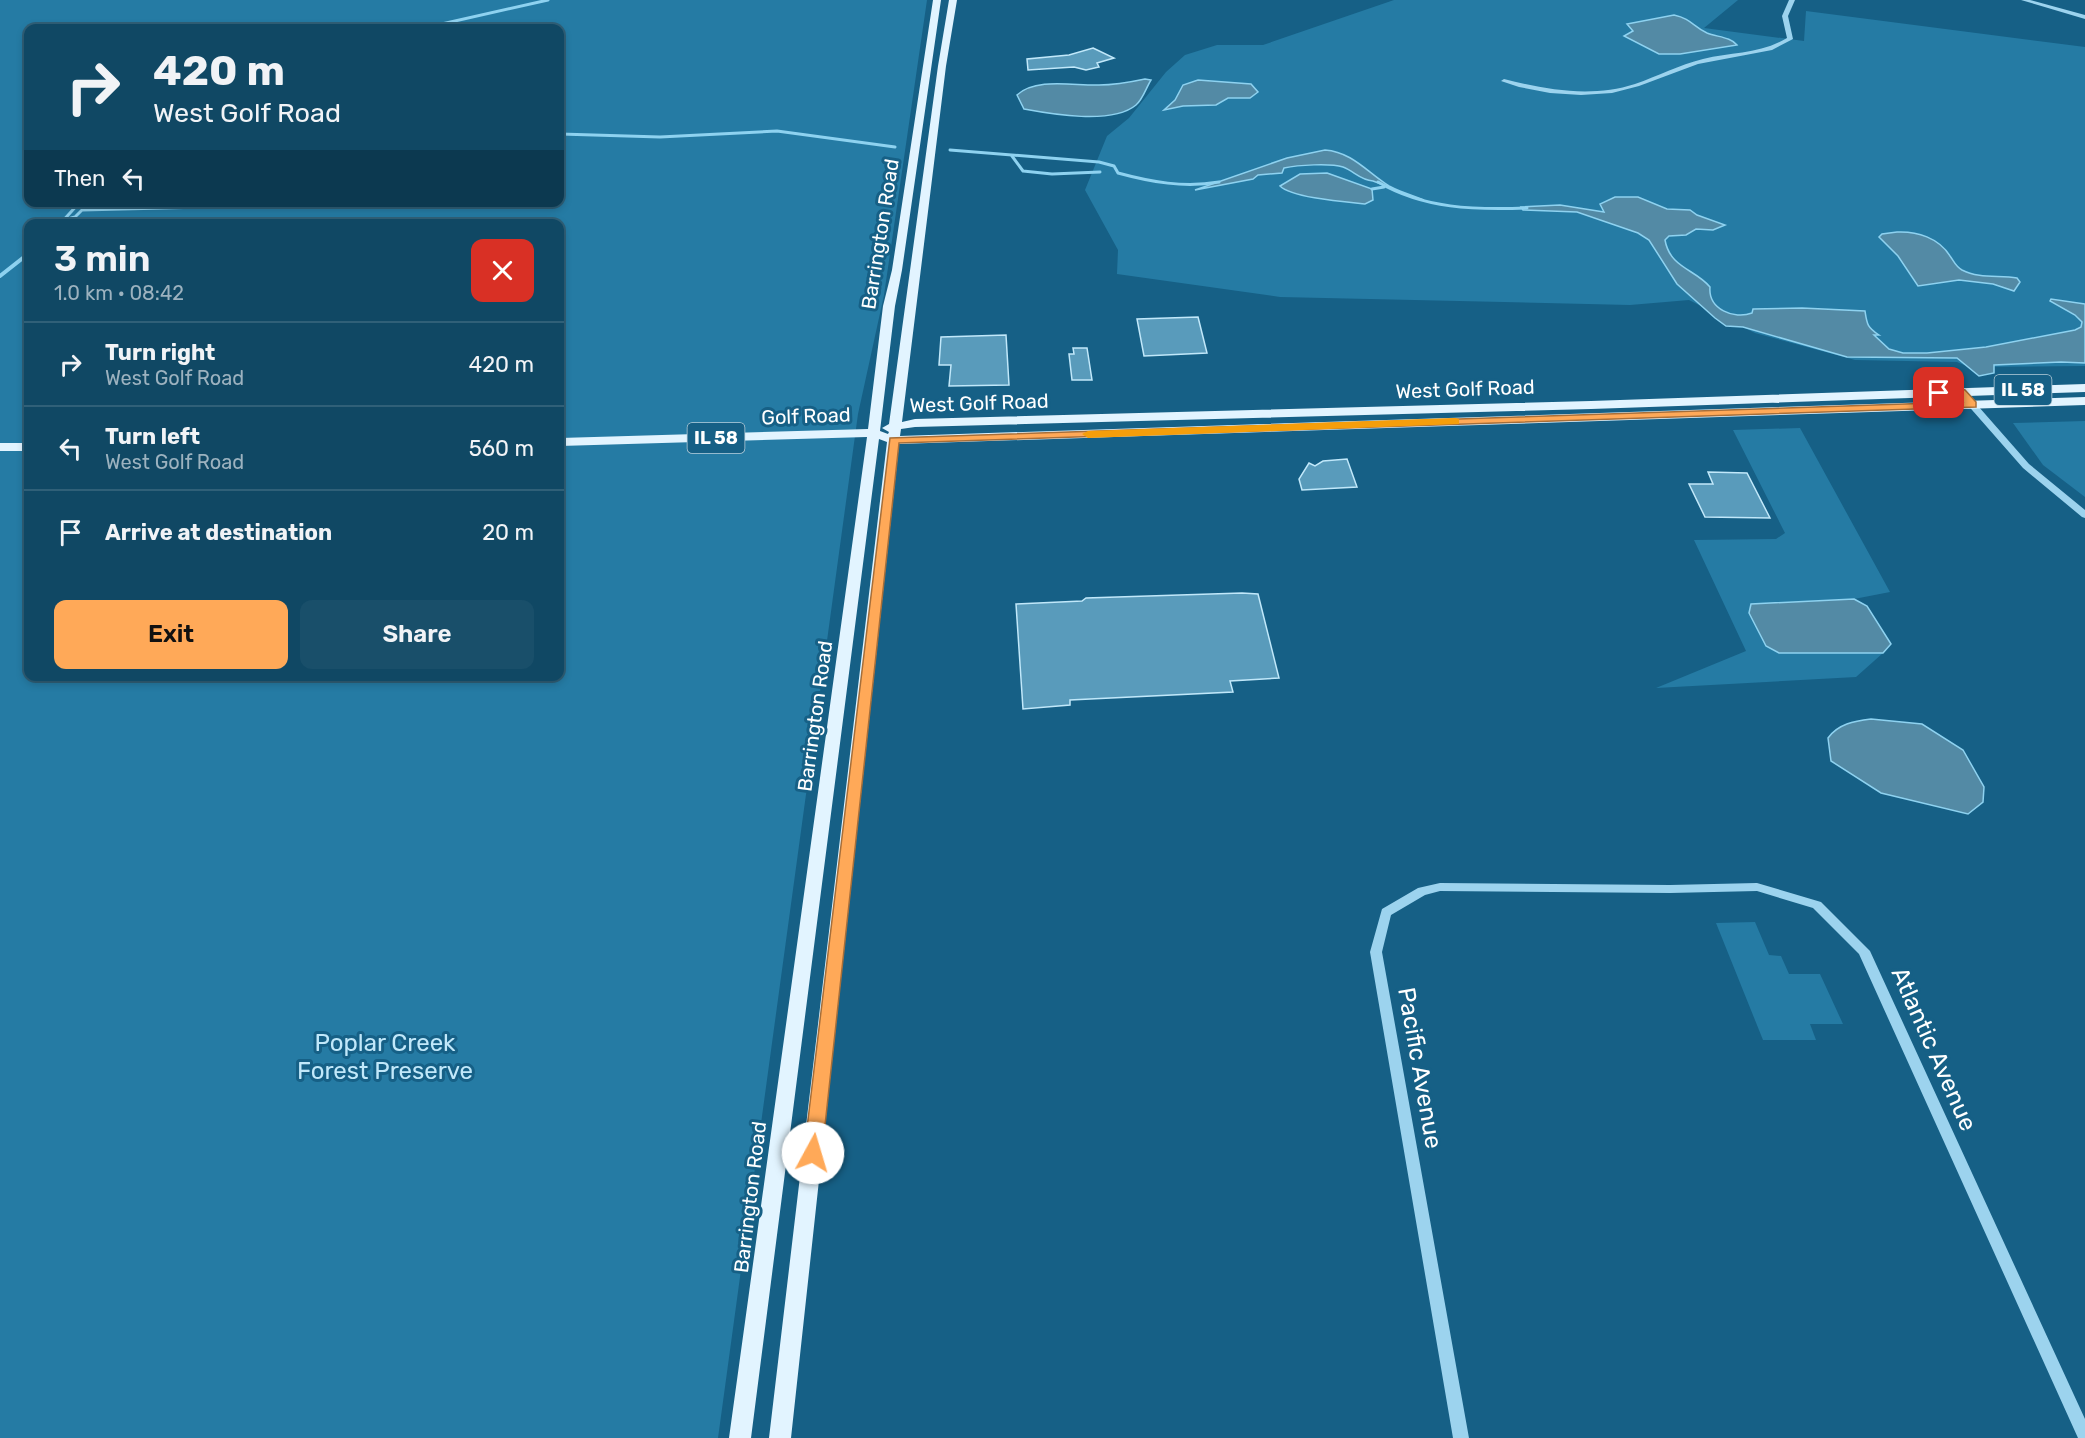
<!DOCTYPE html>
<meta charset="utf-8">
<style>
:root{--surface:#104864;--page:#194f6a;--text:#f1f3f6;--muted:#9cb2bf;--line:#306078;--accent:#ffa958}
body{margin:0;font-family:Rubik,sans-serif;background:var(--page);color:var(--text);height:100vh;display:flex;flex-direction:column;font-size:22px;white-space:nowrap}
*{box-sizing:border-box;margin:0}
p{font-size:20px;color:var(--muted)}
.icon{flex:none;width:33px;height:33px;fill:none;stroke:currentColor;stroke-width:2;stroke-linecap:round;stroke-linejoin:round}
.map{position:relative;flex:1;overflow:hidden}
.side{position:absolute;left:24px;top:219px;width:540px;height:462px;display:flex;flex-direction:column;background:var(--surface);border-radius:12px;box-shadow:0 3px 9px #0003,0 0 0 2px var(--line)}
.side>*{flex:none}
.guide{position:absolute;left:24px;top:24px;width:540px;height:183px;border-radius:12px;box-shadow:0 3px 9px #0003,0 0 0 2px var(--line);background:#104864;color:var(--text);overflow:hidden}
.pin{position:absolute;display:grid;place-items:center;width:51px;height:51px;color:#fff;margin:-26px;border-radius:12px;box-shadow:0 3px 9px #0006}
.me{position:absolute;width:66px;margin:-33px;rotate:6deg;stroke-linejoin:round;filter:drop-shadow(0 0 4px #0008)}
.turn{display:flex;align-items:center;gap:21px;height:126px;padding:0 30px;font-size:27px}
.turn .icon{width:78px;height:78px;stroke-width:2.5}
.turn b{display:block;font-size:42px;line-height:51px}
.then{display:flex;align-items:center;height:57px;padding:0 30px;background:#0003;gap:12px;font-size:22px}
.round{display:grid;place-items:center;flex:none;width:63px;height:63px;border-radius:12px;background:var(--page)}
.headline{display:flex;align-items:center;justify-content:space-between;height:102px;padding:0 30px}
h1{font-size:36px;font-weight:600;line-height:45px}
.primary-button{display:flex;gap:12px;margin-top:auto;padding:12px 30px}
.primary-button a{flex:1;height:69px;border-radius:12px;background:var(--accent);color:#111;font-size:24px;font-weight:600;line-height:69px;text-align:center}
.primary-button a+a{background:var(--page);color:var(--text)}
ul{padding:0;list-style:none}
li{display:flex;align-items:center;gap:18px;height:84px;padding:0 30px;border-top:2px solid var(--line)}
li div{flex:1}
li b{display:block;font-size:22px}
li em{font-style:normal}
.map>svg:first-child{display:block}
</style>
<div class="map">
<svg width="2085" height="1438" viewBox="0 0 2085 1438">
<rect width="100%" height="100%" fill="#166086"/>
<g fill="#257ba4" fill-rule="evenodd">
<path d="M0,0H927L884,295L858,414L718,1438H0ZM28,28H560V202H28ZM28,224H560V676H28Z"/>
<polygon points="1394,0 1738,0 1704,28 1804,41 1806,11 2085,47 2085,366 1969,367 1957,362 1855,360 1755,333 1689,300 1630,305 1280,297 1117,274 1118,250 1085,190 1107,136 1129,118 1166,72 1185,55 1217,45 1263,45"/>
<polygon points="2085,421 2085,497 2043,465 2013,423"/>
<polygon points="1800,428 1890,592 1854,599 1751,604 1779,653 1883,653 1856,677 1656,688 1746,651 1694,540 1776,539 1785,533 1733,430"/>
<polygon points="1755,922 1769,955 1781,956 1789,974 1820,974 1843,1024 1810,1024 1816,1040 1763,1040 1716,923"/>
</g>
<g fill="#538aa5" stroke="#8ed2f0" stroke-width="1.5">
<path d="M1674,15C1692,19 1693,27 1707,33C1717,37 1731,37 1737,45L1680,54H1659L1624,36L1633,31L1627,24Z"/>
<path d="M1145,79L1151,80C1146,88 1143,99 1136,105C1112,125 1051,114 1024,109L1017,95C1036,77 1075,86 1099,85C1115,85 1131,82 1145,79Z"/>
<polygon points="1198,80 1251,84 1258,92 1250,98 1228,98 1216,105 1183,106 1164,110 1175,100 1183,85"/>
<path d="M1325,150C1352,152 1367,172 1389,186C1400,192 1412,196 1424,200L1373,181C1360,180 1354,171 1343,167C1330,163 1298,165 1284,168L1282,173L1258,175L1253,179L1195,190L1287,158Z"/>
<path d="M1327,173L1372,189L1373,200L1365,204C1346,202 1292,198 1280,186L1300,174Z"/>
<path d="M1615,197H1638L1667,209L1690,210L1697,215L1725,225L1713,230L1696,229L1686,235L1669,236L1665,240C1670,268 1695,269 1710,287C1708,309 1734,320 1752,313L1753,309L1802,308L1865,311C1867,324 1867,327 1879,335H1874L1889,349L1903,353H1927L1986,347L2075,330L2081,327L2082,322L2075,315L2050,301L2051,299L2085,304V363L2061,362L1994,365V373L1979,376L1957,358L1847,357L1743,327L1726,326L1715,318L1677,284L1649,240L1638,233L1577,212L1523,210L1521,207L1560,205L1604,212L1600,204Z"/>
<path d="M1897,232C1917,231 1939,238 1950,256C1954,261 1955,266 1962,270C1979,279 1999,275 2017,278L2020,282L2014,291L1993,284L1959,280L1918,286L1898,256L1879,237L1882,234Z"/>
<polygon points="1854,599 1867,606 1891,644 1883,653 1779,653 1766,646 1749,613 1751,604"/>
<path d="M1871,719L1922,724L1963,750L1984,787L1983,802L1968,814L1881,793L1831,761L1828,738C1838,724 1854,721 1871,719Z"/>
</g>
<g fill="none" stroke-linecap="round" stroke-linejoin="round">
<g stroke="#8ed2f0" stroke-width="3">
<polyline points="424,28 548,0"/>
<polyline points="560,134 660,137 777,131 895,147"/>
<path d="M950,150L1099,162L1114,166L1118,173C1151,182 1184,188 1219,182"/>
<polyline points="1012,156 1023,171 1052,174 1100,172"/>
<path d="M1378,182C1424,209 1475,210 1527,208"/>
<polyline points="1372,189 1384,187"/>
<polyline points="64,220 75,217 82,210 245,206 256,202"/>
<polyline points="60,224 80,202"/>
</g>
<polyline stroke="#8ed2f0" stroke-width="4" points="0,276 28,254"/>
</g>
<g fill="#599bbb" stroke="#c1e8fa" stroke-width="1.5">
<polygon points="1093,48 1114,58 1097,63 1099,67 1086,70 1074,67 1028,70 1027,59 1069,55"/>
<polygon points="1198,317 1207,353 1144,356 1137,319"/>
<polygon points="1006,335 1009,385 949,386 951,365 939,365 941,337"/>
<polygon points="1073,348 1087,348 1092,380 1072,380 1069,354 1074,354"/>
<polygon points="1347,459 1357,487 1302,490 1299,479 1309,463 1315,466 1323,461"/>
<polygon points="1708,472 1747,473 1770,518 1705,517 1689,484 1713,484"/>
<polygon points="1242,593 1258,594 1279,678 1230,681 1233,692 1070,700 1070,705 1023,709 1016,604 1082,601 1086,598"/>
</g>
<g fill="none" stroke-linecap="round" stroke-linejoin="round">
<g fill="#9cd3ee" fill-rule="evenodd">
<path d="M1789,0H1795L1788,16L1793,39L1772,50L1698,64L1639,86L1612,93L1581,95L1550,93L1519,87L1501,81L1504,79C1546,90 1592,98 1635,84C1658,76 1679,65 1703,59C1732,52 1761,54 1787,38L1782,16Z"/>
<polygon points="2021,0 2030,0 2085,15 2085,19"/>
<polygon points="1961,389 1964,390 2029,464 2085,510 2085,518 2082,517 2023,468 1958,394 1958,390"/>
<polygon points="1440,883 1670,885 1757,883 1821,902 1870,951 2085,1419 2085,1438 2078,1438 1859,954 1813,908 1757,891 1670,893 1440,891 1425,895 1391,915 1382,952 1469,1438 1453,1438 1370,952 1382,909 1418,888"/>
</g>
<g fill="#e2f4ff" fill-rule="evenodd">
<polygon points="933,0 941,0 902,270 895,306 880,431 888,434 889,432 882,428 889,424 938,66 949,0 957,0 946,66 902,422 915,419 1591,401 2085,384 2085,392 1591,409 915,427 901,429 900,436 2085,397 2085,405 899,444 791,1438 769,1438 887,442 879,439 751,1438 729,1438 867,437 560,446 560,438 868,429 883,306 892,270"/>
<rect x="0" y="443" width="28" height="8"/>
</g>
</g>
<polygon fill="#ffa958" stroke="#a66e39" stroke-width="1.5" points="1961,389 1965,390 1976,402 1976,407 899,443 822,1153 819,1158 813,1160 807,1158 804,1153 890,438 1963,402 1958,395 1939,396 1933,393 1939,390"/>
<polygon fill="#f59e0b" points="1455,418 1459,419 1459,424 1088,438 1082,434 1088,431"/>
<g text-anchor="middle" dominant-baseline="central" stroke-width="6" stroke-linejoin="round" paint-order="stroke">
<g fill="#166086" stroke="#b9cfdb" stroke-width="1.5">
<rect x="1994.5" y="375" width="57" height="30" rx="4.5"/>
<rect x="687.5" y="423" width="57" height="30" rx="4.5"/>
</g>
<g font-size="18" font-weight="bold" fill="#fff">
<text x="2023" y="390">IL 58</text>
<text x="716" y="438">IL 58</text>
</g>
<g font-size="20" fill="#fff" stroke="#166086">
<text transform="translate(880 234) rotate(-81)">Barrington Road</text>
<text transform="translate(1465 389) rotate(-2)">West Golf Road</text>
<text transform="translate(979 403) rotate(-2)">West Golf Road</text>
<text transform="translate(806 416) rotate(-2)">Golf Road</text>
<text transform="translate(815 716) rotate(-82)">Barrington Road</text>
<text transform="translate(750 1197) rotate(-83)">Barrington Road</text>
</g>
<g font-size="24" fill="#c1e8fa" stroke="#166086">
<text x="385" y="1043">Poplar Creek<tspan x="385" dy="28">Forest Preserve</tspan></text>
</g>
<g font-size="24" fill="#fff" stroke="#166086">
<text transform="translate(1934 1049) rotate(66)">Atlantic Avenue</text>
<text transform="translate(1420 1068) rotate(80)">Pacific Avenue</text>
</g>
</g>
</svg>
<div class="pin" style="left:1939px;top:393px;background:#d93025"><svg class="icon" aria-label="arrive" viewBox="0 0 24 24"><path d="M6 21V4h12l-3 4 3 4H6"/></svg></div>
<svg class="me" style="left:813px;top:1153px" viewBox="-20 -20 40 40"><circle r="19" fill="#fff"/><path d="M0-13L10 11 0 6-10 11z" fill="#ffa958"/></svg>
<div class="guide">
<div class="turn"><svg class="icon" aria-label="right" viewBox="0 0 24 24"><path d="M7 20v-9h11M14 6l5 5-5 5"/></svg><div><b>420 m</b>West Golf Road</div></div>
<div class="then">Then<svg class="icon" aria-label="left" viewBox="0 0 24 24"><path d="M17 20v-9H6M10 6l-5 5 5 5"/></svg></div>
</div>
<section class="side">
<div class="headline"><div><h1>3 min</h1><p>1.0 km · 08:42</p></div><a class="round" style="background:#d93025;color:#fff"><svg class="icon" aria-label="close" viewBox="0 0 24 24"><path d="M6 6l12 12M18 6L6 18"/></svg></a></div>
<ul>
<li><svg class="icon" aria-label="right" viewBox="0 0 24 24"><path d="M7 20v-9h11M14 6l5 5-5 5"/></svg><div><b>Turn right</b><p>West Golf Road</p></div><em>420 m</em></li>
<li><svg class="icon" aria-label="left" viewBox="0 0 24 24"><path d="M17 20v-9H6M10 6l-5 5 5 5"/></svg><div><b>Turn left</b><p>West Golf Road</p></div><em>560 m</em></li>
<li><svg class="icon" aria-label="arrive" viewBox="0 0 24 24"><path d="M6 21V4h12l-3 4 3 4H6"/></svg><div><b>Arrive at destination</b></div><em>20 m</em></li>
</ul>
<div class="primary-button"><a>Exit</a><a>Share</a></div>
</section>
</div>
